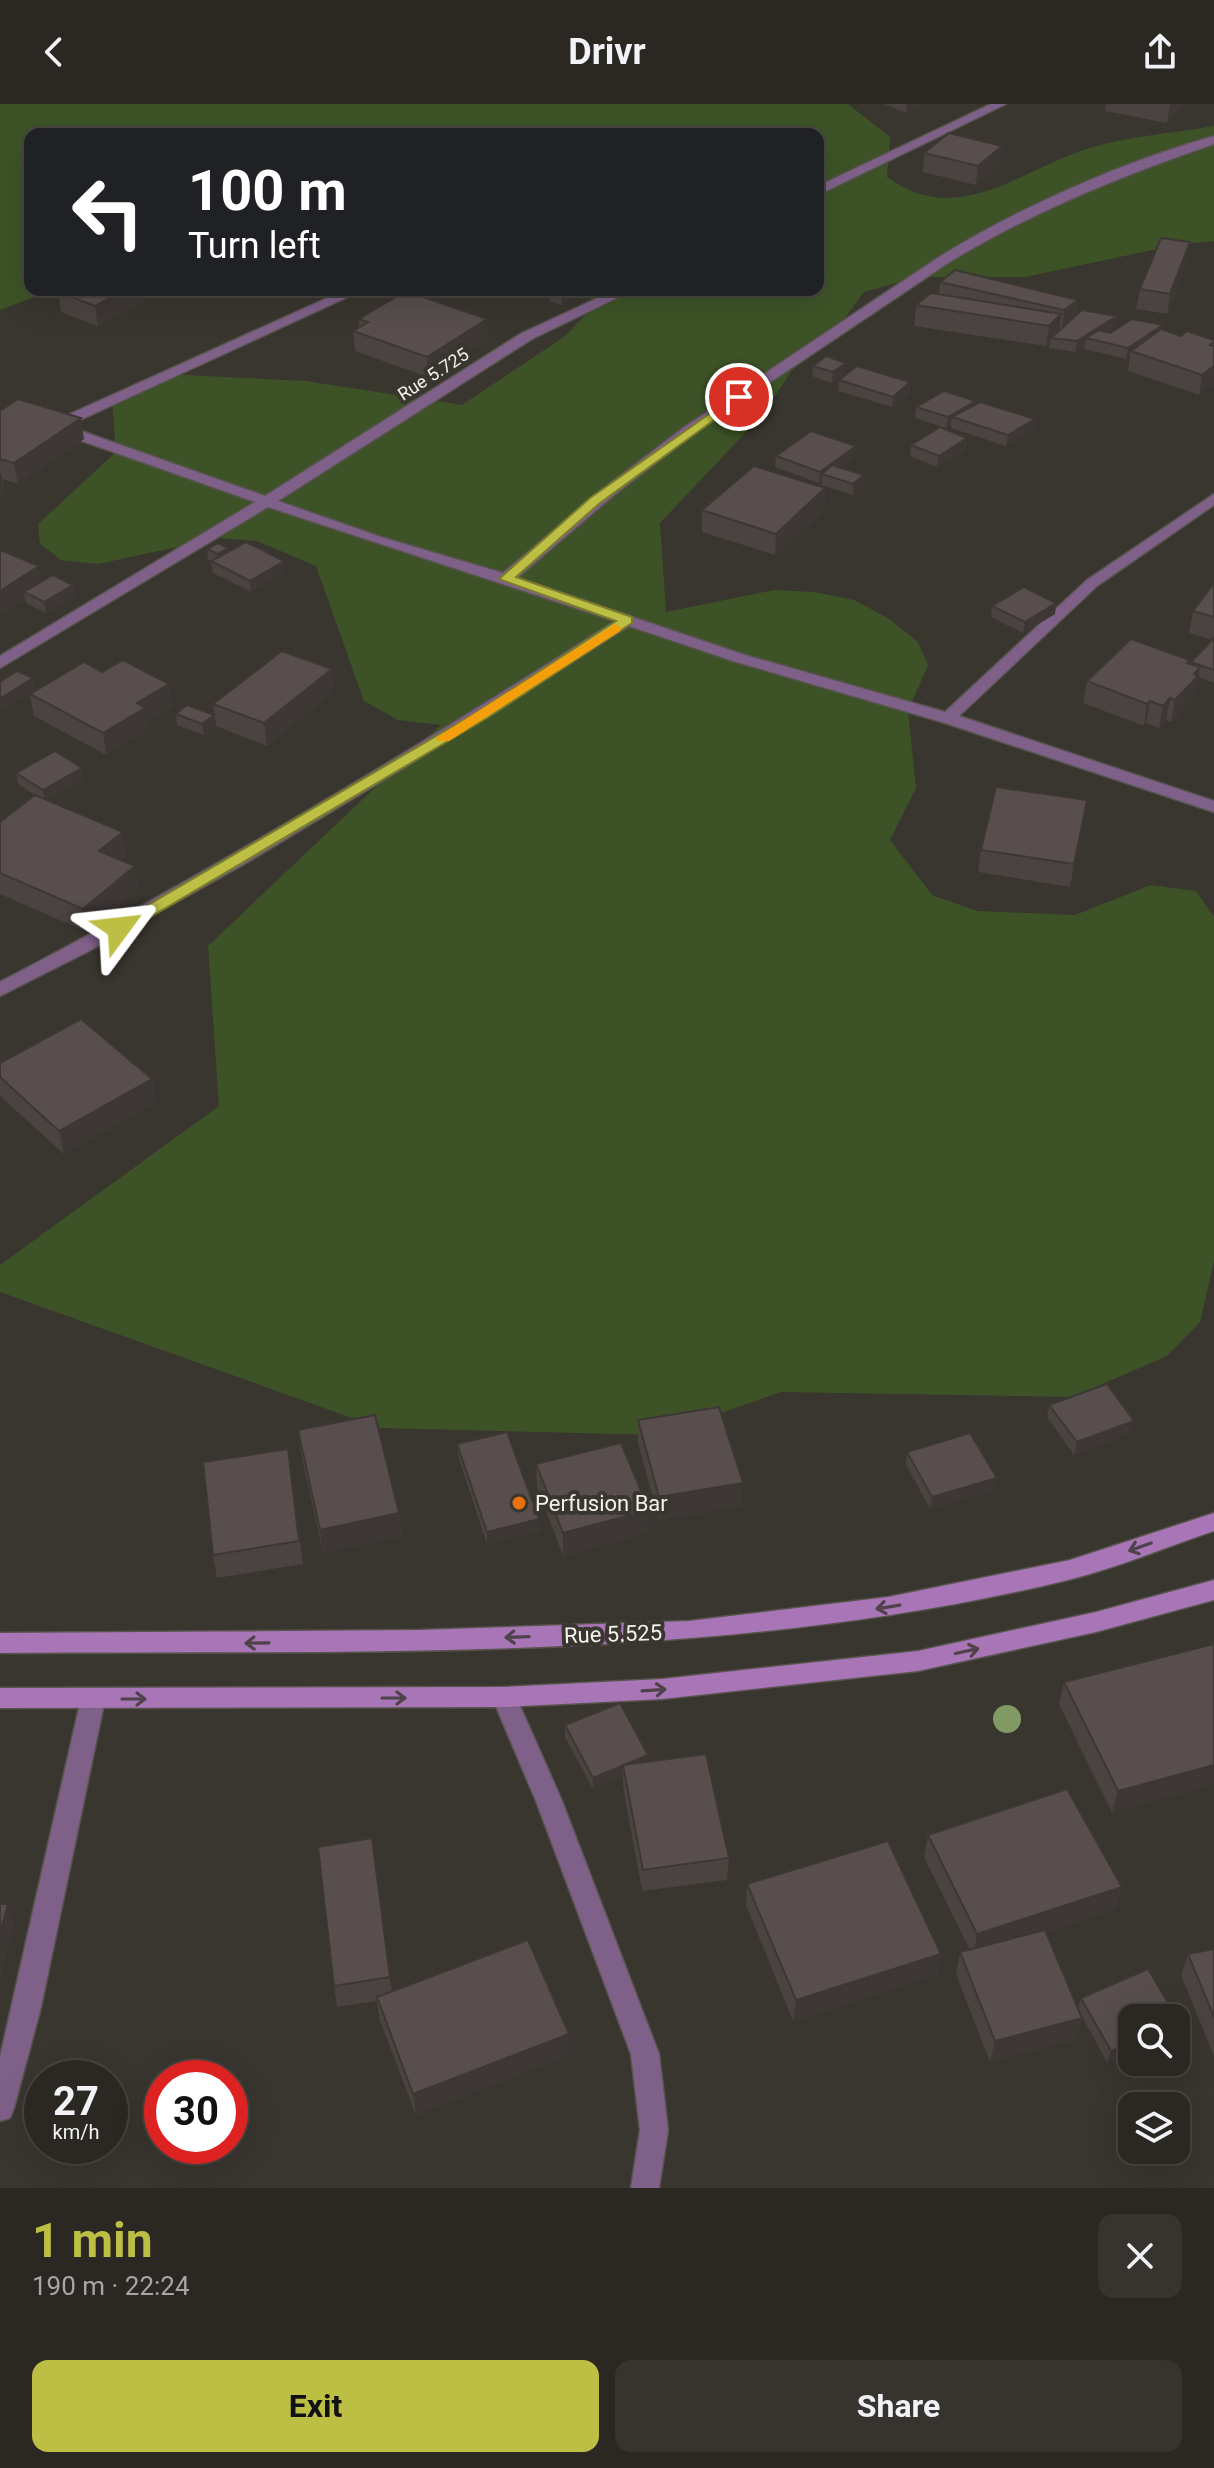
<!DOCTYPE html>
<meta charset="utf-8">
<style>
:root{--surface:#2b2823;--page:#373430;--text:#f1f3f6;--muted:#a6a6a6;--line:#474441;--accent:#bcbf44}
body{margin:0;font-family:Roboto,sans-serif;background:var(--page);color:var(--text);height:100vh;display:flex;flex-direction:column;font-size:30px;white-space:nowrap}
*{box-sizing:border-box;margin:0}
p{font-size:26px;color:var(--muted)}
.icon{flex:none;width:44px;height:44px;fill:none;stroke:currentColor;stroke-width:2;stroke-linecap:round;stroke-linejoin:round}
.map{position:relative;height:2084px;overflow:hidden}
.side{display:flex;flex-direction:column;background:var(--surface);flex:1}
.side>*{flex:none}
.top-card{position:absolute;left:24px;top:24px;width:800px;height:168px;border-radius:16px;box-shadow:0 8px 32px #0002,0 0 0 2px var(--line);background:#202124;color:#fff;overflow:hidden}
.tools{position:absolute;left:1118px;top:1900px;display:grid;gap:16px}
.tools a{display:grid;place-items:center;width:72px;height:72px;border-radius:16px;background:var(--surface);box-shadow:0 8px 32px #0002,0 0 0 2px var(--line);font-size:40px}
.speed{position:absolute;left:24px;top:1956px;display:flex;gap:16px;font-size:40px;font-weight:700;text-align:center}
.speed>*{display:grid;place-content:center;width:104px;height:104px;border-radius:50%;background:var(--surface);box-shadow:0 8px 32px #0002,0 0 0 2px var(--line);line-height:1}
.speed small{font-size:20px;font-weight:400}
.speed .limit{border:12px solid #d22;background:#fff;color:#111}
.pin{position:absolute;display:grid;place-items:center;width:68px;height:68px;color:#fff;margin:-34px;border:4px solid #fff;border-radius:50%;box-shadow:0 2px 8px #0007}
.me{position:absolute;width:88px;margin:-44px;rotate:60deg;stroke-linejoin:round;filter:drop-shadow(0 0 6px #0008)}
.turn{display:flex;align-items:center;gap:28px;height:168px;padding:0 32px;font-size:36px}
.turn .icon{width:104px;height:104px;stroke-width:2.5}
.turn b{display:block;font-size:56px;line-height:68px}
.round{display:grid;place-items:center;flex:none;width:84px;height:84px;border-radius:16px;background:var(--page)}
.summary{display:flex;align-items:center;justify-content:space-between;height:136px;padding:0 32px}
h1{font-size:48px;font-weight:700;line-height:60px;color:var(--accent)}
.action{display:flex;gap:16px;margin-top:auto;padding:16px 32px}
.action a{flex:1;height:92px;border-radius:16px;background:var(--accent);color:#111;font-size:32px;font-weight:700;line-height:92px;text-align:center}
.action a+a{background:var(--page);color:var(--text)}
header{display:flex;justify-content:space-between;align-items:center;height:104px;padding:0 32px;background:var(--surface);font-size:36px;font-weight:700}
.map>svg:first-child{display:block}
</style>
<header><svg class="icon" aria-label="back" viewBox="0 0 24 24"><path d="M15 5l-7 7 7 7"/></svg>Drivr<svg class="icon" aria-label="share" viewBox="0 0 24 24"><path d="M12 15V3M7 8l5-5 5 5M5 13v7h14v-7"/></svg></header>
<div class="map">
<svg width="1214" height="2084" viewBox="0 0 1214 2084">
<rect width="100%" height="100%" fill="#39352f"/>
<path fill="#3d5327" d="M0,0H848L890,33L887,73C960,126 1021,64 1093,43C1132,32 1174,29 1214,22V137L1176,141L1025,173H918L864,188L830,234L797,258L765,308L660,419L666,508L774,486L814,488L854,496L888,514L918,538L928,561L908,607L916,684L890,736L932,791L977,807L1075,811L1151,781L1196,787L1214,813V1157L1200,1218L1167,1252L1072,1293L781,1288L657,1331L380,1324L0,1188V1161L219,1002L208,842L441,621L398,616L364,597L316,462L257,437L219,434L98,460L61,456L40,440L38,420L116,348L112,296L165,270L305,277L462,301L564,233L594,202L588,188L582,186H818V30H30V186H53L0,206Z"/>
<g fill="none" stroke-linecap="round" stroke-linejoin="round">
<g stroke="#57534d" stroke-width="3">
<g id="street">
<polygon points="991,0 1006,0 818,91 818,82"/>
<path d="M1214,32V40C1122,72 1031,108 948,159L693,330L613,392L517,474L745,551L945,608L1087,476L1214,390V401L1097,482L959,612L1214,697V708L942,618L733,557L629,522L402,665L246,759L87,848L0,892V878C211,768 414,646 615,517L268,403L0,564V552L255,398L54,327L48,322L50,319L345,186H363L67,322L265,392L522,229L615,186H633L532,235L278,397L381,433L503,469L603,385L683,324L939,153C1020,103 1122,58 1214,32Z"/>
<polygon points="504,1583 513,1586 562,1697 659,1950 668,2026 659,2084 631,2084 640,2026 631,1950 536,1697 492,1593 495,1586"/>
<polygon points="93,1585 102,1588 105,1595 41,1903 14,2004 10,2014 0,2017 0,1953 81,1595 84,1588"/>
</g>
</g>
<g stroke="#57534d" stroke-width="3">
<g id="secondary">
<path d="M1214,1409V1427C1166,1443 1117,1464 1068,1476C719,1561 356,1546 0,1549V1529L419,1526L689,1517L888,1493L1070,1456Z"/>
<polygon points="1214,1476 1214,1496 1096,1528 918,1567 662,1595 504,1603 0,1604 0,1584 504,1583 662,1575 918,1547 1096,1508"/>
</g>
</g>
<use href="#street" fill="#7f6089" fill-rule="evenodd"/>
<use href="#secondary" fill="#a876b7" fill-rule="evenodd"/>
</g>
<circle fill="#819a63" cx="1007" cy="1615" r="14"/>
<g fill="#4b4342">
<polygon points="884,0 925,0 906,9"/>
<polygon points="1106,0 1185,0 1167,19 1105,7"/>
<polygon points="924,49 1000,61 976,81 923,68"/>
<polygon points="1187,158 1167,210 1136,205 1140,185"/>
<polygon points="940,178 1078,196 1076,212 1117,212 1115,222 1106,228 1110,229 1163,221 1162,226 1181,232 1214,236 1214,280 1199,291 1128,267 1130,252 1126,255 1084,245 1085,242 1075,248 1049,244 1050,238 1046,242 914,222 916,201 939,190"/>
<polygon points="550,186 583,190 562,201 550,197"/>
<polygon points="58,188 154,192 98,222 61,208"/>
<polygon points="359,215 487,215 488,236 428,273 355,247 353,227 359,223"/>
<polygon points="813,262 845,270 832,279 812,272"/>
<polygon points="839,276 910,289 892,303 838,287"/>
<polygon points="976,297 976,300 1035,315 1033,326 1006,342 951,324 951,321 946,324 915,314 916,303"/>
<polygon points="0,307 84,335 18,380 3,375 5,389 0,393"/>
<polygon points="967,334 966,345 937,363 910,352 911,341"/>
<polygon points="776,352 855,353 840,364 864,371 863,382 853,391 821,381 822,378 819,379 775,363"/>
<polygon points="825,384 824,406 775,451 702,428 702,406"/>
<polygon points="228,444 229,448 285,468 251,488 213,469 211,457 208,456 207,445"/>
<polygon points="0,446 42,478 73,481 75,492 46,509 26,499 25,495 0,511"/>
<polygon points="1214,479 1214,579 1198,573 1194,594 1171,618 1166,616 1159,624 1146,619 1144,622 1083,599 1087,577 1190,556 1190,560 1213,536 1189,529 1193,507"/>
<polygon points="1056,499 1055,510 1023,529 991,513 992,502"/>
<polygon points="332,565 333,587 267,642 216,622 213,600"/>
<polygon points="102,568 169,580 172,602 147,617 148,626 106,651 34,612 30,590"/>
<polygon points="176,610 215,623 204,631 177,621"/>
<polygon points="16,669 84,676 47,696 126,751 120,756 139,785 87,828 0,790 0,718 36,692 18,680"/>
<polygon points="1083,719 1070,783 978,768 981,746"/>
<polygon points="0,959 152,975 156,998 64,1050 0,992"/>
<polygon points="1049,1301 1131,1329 1074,1351 1047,1313"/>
<polygon points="638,1316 742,1402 659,1416 638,1339"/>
<polygon points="298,1326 399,1409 402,1432 323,1449 301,1349"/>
<polygon points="457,1340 539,1415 540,1427 487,1440 458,1352"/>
<polygon points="288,1345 303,1460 217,1474 213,1451"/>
<polygon points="907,1348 995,1386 930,1405 906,1360"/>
<polygon points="536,1360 649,1429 563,1452 537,1383"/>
<polygon points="1214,1540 1112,1709 1059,1600 1064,1578"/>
<polygon points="565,1621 648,1651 648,1658 729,1754 727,1776 642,1787 623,1683 623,1673 593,1685 565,1633"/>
<polygon points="1067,1685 1122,1783 1116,1804 1045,1828 1078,1904 1081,1894 1148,1865 1180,1919 1176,1930 1176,1914 1132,1914 1132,1948 1107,1958 1079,1907 1082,1914 1077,1935 990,1958 956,1870 960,1848 970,1846 924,1753 928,1731"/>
<polygon points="372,1734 392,1888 569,1930 569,1951 416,2011 379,1914 377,1897 337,1903 334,1882"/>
<polygon points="747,1780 941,1850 937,1871 793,1917 746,1801"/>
<polygon points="1214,1845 1214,1952 1181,1871 1188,1850"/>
</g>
<g fill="#3d3736">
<polygon points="907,0 925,0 906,9"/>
<polygon points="1171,0 1185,0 1167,19 1170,1"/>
<polygon points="1002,42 1000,61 976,81 978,62"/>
<polygon points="1190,138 1187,158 1167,210 1170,190"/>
<polygon points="125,186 153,186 154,192 98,222 95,202"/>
<polygon points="571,186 583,186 583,190 562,201 562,191"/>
<polygon points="1078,196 1075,216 1062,226 1064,206"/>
<polygon points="1061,210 1059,230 1051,234 1050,238 1046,242 1049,222"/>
<polygon points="1117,212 1115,222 1094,236 1086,234 1085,242 1075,248 1077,237"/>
<polygon points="487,215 488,236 428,273 427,253"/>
<polygon points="1163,221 1161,231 1131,247 1130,252 1126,255 1128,244"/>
<polygon points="846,259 845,270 832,279 833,268"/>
<polygon points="1214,262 1214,280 1199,291 1202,271"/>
<polygon points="910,278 910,289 892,303 893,293"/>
<polygon points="976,297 975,308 952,313 951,321 946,324 948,313"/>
<polygon points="81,314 84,335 18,380 14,359"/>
<polygon points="1035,315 1033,326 1006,342 1008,331"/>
<polygon points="967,334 966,345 937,363 939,352"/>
<polygon points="856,342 855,353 829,372 822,370 822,378 819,379 820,368"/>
<polygon points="1,368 5,389 0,393 0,369"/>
<polygon points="864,371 863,382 853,391 853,380"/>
<polygon points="825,384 824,406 775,451 776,430"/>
<polygon points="228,444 230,456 219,461 218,450"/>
<polygon points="284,457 285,468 251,488 250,477"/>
<polygon points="39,462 43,484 24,488 25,495 0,511 0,487"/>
<polygon points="73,481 75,492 46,509 44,498"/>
<polygon points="1056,499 1055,510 1023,529 1025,518"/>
<polygon points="1200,563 1194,594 1171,618 1175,596"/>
<polygon points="332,565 333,587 267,642 264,619"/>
<polygon points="33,574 35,586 0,608 0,595"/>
<polygon points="169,580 172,602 147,617 148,626 106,651 103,629 137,599"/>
<polygon points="1170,594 1166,616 1159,624 1163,602"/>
<polygon points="1150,597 1146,619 1144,622 1147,600"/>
<polygon points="214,611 215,623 204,631 202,620"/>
<polygon points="82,664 84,676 45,698 43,686"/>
<polygon points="1087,696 1083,719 1070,783 1074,760"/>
<polygon points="123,728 126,751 103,769 99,747"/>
<polygon points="135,762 139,785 87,828 83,805"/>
<polygon points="152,975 156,998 64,1050 59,1027"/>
<polygon points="1134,1317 1131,1329 1074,1351 1077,1338"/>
<polygon points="997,1374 995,1386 930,1405 932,1393"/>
<polygon points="743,1379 742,1402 659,1416 659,1393"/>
<polygon points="649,1406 649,1429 563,1452 563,1429"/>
<polygon points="399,1409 402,1432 323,1449 320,1426"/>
<polygon points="539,1415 540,1427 487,1440 487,1428"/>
<polygon points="648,1651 648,1662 623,1661 623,1673 593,1685 593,1674"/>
<polygon points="1214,1661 1214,1681 1112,1709 1118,1687"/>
<polygon points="1122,1783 1116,1804 973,1852 977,1830"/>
<polygon points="8,1800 15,1822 0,1875 0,1829"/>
<polygon points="941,1850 937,1871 793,1917 796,1896"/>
<polygon points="1082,1914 1077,1935 990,1958 995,1937"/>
<polygon points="569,1930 569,1951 416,2011 413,1990"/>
<polygon points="1132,1938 1132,1948 1107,1958 1111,1947"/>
</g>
<g fill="#574e4d" stroke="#3d3736" stroke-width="2">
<polygon points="949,29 1002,42 978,62 924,49"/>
<polygon points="1161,134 1190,138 1170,190 1140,185"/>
<polygon points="955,166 1078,196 1064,206 940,178"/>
<polygon points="61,186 125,186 95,202 58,188"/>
<polygon points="550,186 571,186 562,191"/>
<polygon points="406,187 487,215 427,253 353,227 368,218 359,215"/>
<polygon points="931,189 1061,210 1049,222 916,201"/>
<polygon points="1082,206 1117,212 1077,237 1051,234"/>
<polygon points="1132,215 1163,221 1128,244 1086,234 1099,226 1110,229"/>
<polygon points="1161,225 1181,232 1187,227 1214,236 1214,238 1210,241 1214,242 1214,262 1202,271 1131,247"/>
<polygon points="826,252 846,259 833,268 813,262"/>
<polygon points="857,262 910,278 893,293 839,276"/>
<polygon points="944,287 976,297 948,313 916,303"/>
<polygon points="18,295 81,314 14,359 0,355 0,307"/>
<polygon points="980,298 1035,315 1008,331 952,313"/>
<polygon points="940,323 967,334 939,352 911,341"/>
<polygon points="811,327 856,342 820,368 776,352"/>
<polygon points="832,361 864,371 853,380 822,370"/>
<polygon points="754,362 825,384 776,430 702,406"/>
<polygon points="246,438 284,457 250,477 211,457"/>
<polygon points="218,439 228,444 218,450 207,445"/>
<polygon points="0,446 39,462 0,487"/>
<polygon points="53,471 73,481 44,498 24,488"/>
<polygon points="1214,479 1214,513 1193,507"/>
<polygon points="1024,483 1056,499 1025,518 992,502"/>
<polygon points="1214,534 1214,566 1191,558"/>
<polygon points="1131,535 1190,556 1187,559 1200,563 1194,570 1198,572 1175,596 1170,594 1163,602 1150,597 1147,600 1087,577"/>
<polygon points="282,547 332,565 264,619 213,600"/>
<polygon points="123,556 169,580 137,599 145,604 103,629 30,590 84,558 102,568"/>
<polygon points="17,567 33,574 0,595 0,578"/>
<polygon points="187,601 214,611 202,620 176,610"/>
<polygon points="55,647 82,664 43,686 16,669"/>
<polygon points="996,683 1087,696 1074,760 981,746"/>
<polygon points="35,691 123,728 99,747 135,762 83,805 0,769 0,718"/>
<polygon points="81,915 152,975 59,1027 0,973 0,959"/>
<polygon points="1107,1280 1134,1317 1077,1338 1049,1301"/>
<polygon points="719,1303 743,1379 659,1393 638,1316"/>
<polygon points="375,1311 399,1409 320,1426 298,1326"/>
<polygon points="507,1328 539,1415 487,1428 457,1340"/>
<polygon points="970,1329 997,1374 932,1393 907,1348"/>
<polygon points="621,1339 649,1406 563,1429 536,1360"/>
<polygon points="288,1345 299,1437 213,1451 203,1358"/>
<polygon points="1214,1540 1214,1661 1118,1687 1064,1578"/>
<polygon points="620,1599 648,1651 593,1674 565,1621"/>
<polygon points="706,1650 729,1754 643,1766 623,1661"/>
<polygon points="1067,1685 1122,1783 977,1830 928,1731"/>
<polygon points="372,1734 390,1873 334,1882 318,1743"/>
<polygon points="888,1737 941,1850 796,1896 747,1780"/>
<polygon points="0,1800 8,1800 0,1829"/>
<polygon points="1045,1826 1082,1914 995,1937 960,1848"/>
<polygon points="528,1836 569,1930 413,1990 377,1893"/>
<polygon points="1214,1845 1214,1913 1188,1850"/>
<polygon points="1148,1865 1180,1919 1176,1921 1176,1914 1132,1914 1132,1938 1111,1947 1081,1894"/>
</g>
<defs><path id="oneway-shaft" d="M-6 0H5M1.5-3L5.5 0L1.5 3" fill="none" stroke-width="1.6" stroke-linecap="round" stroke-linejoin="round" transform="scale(2)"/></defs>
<g stroke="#4f424a">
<use href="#oneway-shaft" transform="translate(1140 1443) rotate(161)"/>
<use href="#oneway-shaft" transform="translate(888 1503) rotate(171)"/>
<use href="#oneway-shaft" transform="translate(517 1533) rotate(178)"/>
<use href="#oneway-shaft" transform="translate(257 1539) rotate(179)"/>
<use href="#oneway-shaft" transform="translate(967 1547) rotate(-12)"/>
<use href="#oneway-shaft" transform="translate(654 1586) rotate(-4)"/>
<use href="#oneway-shaft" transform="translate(394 1594)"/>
<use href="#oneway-shaft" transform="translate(134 1595)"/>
</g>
<polygon fill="#bcbf44" stroke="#7a7c2c" stroke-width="2" points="739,289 743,290 743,295 600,399 516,473 632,513 632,519 487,614 125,828 114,828 111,824 114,821 477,608 616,517 499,475 590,394"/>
<polygon fill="#f59e0b" points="615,520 622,524 620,527 449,637 438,637 436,634"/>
<circle fill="#e8710a" stroke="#39352f" stroke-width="3" cx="519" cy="1399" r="8"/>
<g text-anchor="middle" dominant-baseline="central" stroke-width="8" stroke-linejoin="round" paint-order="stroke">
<g font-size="18" fill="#f4f1ed" stroke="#39352f">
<text transform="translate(433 270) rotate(-33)">Rue 5.725</text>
</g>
<g font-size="22" fill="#f4f1ed" stroke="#39352f" text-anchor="start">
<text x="535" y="1399">Perfusion Bar</text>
</g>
<g font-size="22" fill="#f4f1ed" stroke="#39352f">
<text transform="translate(613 1530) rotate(-2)">Rue 5.525</text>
</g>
</g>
</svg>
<div class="tools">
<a><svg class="icon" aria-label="search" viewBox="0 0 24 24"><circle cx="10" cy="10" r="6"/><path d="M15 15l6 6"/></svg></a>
<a><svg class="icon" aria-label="layers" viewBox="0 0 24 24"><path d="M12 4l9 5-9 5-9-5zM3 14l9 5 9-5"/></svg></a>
</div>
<div class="speed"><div>27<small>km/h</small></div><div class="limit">30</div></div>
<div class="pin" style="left:739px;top:293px;background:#d93025"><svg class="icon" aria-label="arrive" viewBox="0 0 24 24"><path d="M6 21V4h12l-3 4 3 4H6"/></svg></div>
<svg class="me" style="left:119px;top:824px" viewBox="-20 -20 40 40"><path d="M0-17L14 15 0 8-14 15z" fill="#bcbf44" stroke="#fff" stroke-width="4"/></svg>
<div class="top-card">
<div class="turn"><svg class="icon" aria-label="left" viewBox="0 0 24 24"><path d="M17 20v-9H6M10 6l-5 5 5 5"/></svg><div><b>100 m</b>Turn left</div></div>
</div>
</div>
<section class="side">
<div class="summary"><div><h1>1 min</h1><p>190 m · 22:24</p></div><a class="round"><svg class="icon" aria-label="close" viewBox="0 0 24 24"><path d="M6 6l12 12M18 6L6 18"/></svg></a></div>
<div class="action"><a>Exit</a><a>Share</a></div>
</section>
